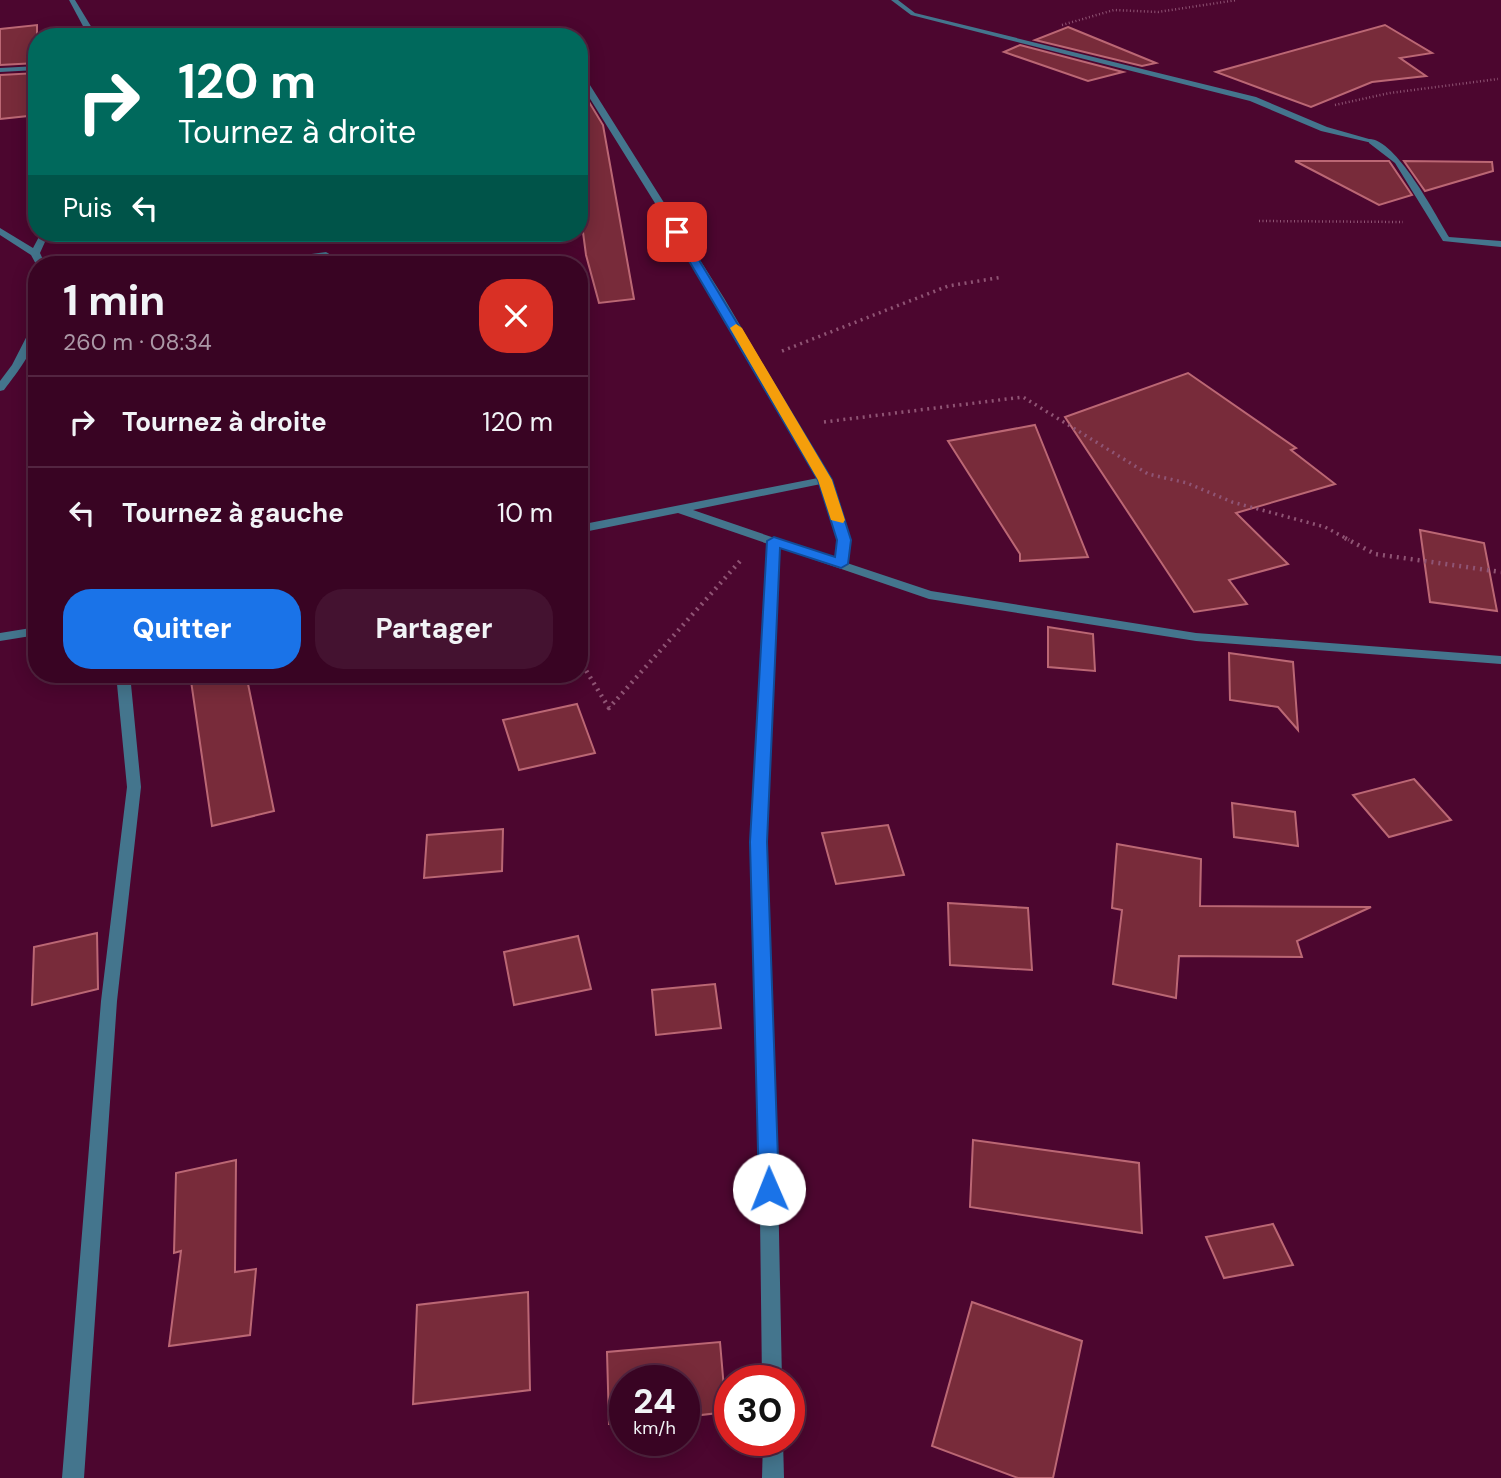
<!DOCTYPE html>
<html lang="fr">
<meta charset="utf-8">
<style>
:root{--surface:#390423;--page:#441230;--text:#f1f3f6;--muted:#ab98a6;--line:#532541;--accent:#1a73e8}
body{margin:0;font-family:"DM Sans",sans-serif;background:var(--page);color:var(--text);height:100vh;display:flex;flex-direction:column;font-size:26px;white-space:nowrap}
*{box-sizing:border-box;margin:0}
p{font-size:23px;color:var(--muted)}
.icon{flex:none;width:38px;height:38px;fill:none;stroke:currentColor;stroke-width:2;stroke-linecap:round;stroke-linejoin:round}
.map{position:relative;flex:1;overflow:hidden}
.side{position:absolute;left:28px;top:256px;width:560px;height:427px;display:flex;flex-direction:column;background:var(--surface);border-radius:28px;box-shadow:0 4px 18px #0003,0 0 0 2px var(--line)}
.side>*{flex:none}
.banner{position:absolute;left:28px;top:28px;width:560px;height:214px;border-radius:28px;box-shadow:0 4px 18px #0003,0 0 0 2px var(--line);background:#00695c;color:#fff;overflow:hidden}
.speed{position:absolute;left:609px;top:1365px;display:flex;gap:14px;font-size:35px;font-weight:700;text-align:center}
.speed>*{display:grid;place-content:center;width:91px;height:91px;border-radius:50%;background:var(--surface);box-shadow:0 4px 18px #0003,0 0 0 2px var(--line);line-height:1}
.speed small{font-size:18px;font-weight:400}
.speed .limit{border:10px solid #d22;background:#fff;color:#111}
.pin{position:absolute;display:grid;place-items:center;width:60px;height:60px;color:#fff;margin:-30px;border-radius:14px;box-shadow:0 4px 10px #0006}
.me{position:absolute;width:77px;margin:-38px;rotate:359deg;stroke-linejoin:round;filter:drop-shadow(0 0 5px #0008)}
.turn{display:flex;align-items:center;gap:24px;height:147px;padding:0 35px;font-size:32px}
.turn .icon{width:91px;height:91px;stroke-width:2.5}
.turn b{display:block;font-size:49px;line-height:60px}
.then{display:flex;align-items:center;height:66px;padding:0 35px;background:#0003;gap:14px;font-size:26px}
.round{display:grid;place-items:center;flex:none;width:74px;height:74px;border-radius:28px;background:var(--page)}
.summary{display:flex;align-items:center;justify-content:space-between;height:119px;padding:0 35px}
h1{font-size:42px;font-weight:700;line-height:52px}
.button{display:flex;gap:14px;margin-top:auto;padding:14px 35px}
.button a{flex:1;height:80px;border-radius:28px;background:var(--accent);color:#fff;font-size:28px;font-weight:700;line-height:80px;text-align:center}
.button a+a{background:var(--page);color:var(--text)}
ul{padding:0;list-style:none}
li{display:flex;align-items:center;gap:21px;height:91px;padding:0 35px;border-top:2px solid var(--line)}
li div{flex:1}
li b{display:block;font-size:26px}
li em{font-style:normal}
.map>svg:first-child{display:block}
</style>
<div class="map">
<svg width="1501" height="1478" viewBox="0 0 1501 1478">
<rect width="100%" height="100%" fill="#4c062f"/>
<g fill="#782b3a" stroke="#bb6774" stroke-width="2">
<polygon points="37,25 37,63 0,65 0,29"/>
<polygon points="1385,25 1432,53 1400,58 1426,76 1372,82 1311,107 1216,72"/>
<polygon points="1068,27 1156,63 1142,66 1035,40"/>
<polygon points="1020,45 1123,72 1088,81 1004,52"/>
<polygon points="37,73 37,115 0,119 0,75"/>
<polygon points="586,97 603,125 634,299 599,303 586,255 579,202 579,98"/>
<polygon points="1295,161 1389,161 1412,195 1379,205"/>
<polygon points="1404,161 1492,162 1493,171 1425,191"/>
<polygon points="1188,373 1296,448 1291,450 1335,484 1236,513 1288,564 1229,580 1247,604 1194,612 1065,417"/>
<polygon points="1035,425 1088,557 1020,561 1020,554 948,441"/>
<polygon points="1420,530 1484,543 1497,611 1430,602"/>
<polygon points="1048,627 1093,634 1095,671 1048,667"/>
<polygon points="1229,653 1293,662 1298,730 1278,707 1230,700"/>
<polygon points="190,674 246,674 274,811 212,826"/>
<polygon points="577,704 595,753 519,770 503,720"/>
<polygon points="1414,779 1451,820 1389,837 1353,795"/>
<polygon points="1232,803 1295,812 1298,846 1234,837"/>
<polygon points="888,825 904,875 836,884 822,833"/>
<polygon points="503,829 502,871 424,878 427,835"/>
<polygon points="1117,844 1201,859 1200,906 1371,907 1297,941 1302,957 1179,956 1176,998 1113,984 1122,910 1112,908"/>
<polygon points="948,903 1028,908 1032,970 950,965"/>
<polygon points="97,933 98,989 32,1005 34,947"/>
<polygon points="578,936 591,989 514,1005 504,952"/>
<polygon points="715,984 721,1028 656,1035 652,990"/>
<polygon points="973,1140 1139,1163 1142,1233 970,1207"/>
<polygon points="236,1160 235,1272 256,1269 250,1335 169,1346 181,1251 174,1253 176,1173"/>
<polygon points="1273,1224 1293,1265 1224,1278 1206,1237"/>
<polygon points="528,1292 530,1390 413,1404 417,1305"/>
<polygon points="972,1302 1082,1341 1053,1478 1018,1478 932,1446"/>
<polygon points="720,1342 726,1412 684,1417 684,1381 625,1381 625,1423 609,1424 607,1352"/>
</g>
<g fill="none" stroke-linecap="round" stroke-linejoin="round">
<g stroke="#8f5474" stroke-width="2.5" stroke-dasharray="1 2.5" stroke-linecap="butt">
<polyline points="1062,25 1114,10 1158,12 1237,0"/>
<polyline points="1335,105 1390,93 1498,79"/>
<polyline points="1259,221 1403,222"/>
</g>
<g stroke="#8f5474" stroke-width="3.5" stroke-dasharray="2 4.5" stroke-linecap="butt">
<polyline points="782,351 948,286 1003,277"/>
<polyline points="824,422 1023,397 1148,474 1187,483 1232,502 1325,527 1349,540"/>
</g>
<g stroke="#8f5474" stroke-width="4.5" stroke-dasharray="2 5" stroke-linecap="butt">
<polyline points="1345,538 1375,554 1501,572"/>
<polyline points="579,659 609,708 742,559"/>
</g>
<g fill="#44758d" fill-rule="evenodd">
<path d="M1369,139C1396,139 1435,214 1449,237L1501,241V247L1443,241L1395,163L1369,143Z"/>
<polygon points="326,252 331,255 329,257 280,264 256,264 261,261"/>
</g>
<g fill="#44758d" fill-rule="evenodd">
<polygon points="69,0 75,0 92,28 87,37 79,37 84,28"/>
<polygon points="891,0 898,0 915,13 1256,97 1327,127 1376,141 1372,143 1321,131 1250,101 911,15"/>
<polygon points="459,29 525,35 528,37 459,33 394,37"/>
<polygon points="37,66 37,70 0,72 0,68"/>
<path d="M579,72L583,74L724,298L831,480L850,540L847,563L931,591L1196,633L1501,656V664L1196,641L929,599L780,548L765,842L777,1134L782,1381H762L759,1134L751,842L768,544L678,513L579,533V525L818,478L714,298L579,81ZM821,484L838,540L836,559L693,510Z"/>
<polygon points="0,228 33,248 41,233 49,233 40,253 45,264 37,266 31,255 0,235"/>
<path d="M37,323C37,349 19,370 4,390L0,391V381L12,365L32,326Z"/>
<polygon points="37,627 37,635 0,641 0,633"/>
<polygon points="116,674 130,674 141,787 117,1001 84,1478 62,1478 101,1001 127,787"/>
<polygon points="763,1440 783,1440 784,1478 762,1478"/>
</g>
</g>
<polygon fill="#1a73e8" stroke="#114b97" stroke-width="2" points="677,229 682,232 832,480 851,540 848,564 841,568 780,548 767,842 779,1189 776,1195 769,1198 762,1195 759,1189 750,842 767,541 774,537 835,557 837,540 818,480 672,232"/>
<polygon fill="#f59e0b" points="736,324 742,328 832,480 845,520 843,523 831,520 818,480 730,328"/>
</svg>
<div class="speed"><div>24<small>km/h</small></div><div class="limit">30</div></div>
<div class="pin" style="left:677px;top:232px;background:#d93025"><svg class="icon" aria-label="arrive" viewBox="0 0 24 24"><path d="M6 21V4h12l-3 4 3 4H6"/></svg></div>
<svg class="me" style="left:769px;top:1189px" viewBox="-20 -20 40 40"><circle r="19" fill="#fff"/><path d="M0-13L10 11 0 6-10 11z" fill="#1a73e8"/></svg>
<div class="banner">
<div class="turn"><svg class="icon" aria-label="right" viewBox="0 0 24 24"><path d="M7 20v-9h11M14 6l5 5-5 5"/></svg><div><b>120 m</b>Tournez à droite</div></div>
<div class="then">Puis<svg class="icon" aria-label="left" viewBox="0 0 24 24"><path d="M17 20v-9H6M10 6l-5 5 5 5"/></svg></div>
</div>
<section class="side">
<div class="summary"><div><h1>1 min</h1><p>260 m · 08:34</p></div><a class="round" style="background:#d93025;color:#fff"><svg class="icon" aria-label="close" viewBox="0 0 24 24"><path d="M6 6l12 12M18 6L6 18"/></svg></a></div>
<ul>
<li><svg class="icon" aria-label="right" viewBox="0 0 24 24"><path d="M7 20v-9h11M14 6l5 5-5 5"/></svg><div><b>Tournez à droite</b></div><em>120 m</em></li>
<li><svg class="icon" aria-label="left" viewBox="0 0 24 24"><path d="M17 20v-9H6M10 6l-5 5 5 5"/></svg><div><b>Tournez à gauche</b></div><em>10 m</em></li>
</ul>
<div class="button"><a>Quitter</a><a>Partager</a></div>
</section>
</div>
